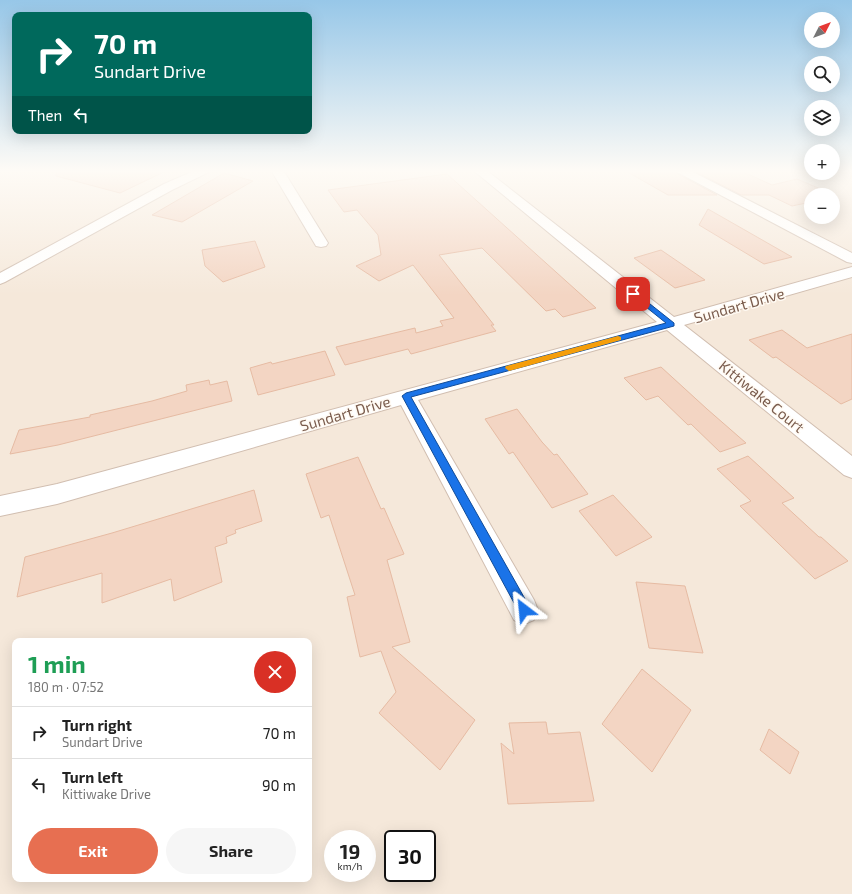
<!DOCTYPE html>
<meta charset="utf-8">
<style>
:root{--surface:#fff;--page:#f6f6f6;--text:#222;--muted:#767676;--line:#e0e0e0;--accent:#e76f51}
body{margin:0;font-family:"Exo 2",sans-serif;background:var(--page);color:var(--text);height:100vh;display:flex;flex-direction:column;font-size:15px;white-space:nowrap}
*{box-sizing:border-box;margin:0}
p{font-size:13px;color:var(--muted)}
.icon{flex:none;width:22px;height:22px;fill:none;stroke:currentColor;stroke-width:2;stroke-linecap:round;stroke-linejoin:round}
.map{position:relative;flex:1;overflow:hidden}
.drawer{position:absolute;left:12px;top:638px;width:300px;height:244px;display:flex;flex-direction:column;background:var(--surface);border-radius:8px;box-shadow:0 4px 16px #0002}
.drawer>*{flex:none}
.banner{position:absolute;left:12px;top:12px;width:300px;height:122px;border-radius:8px;box-shadow:0 4px 16px #0002;background:#00695c;color:#fff;overflow:hidden}
.needle{width:26px;rotate:48deg}
.buttons{position:absolute;left:804px;top:12px;display:grid;gap:8px}
.buttons a{display:grid;place-items:center;width:36px;height:36px;border-radius:50%;background:var(--surface);box-shadow:0 4px 16px #0002;font-size:20px}
.speed{position:absolute;left:324px;top:830px;display:flex;gap:8px;font-size:20px;font-weight:700;text-align:center}
.speed>*{display:grid;place-content:center;width:52px;height:52px;border-radius:50%;background:var(--surface);box-shadow:0 4px 16px #0002;line-height:1}
.speed small{font-size:10px;font-weight:400}
.speed .limit{border:2px solid #111;border-radius:6px;background:#fff;color:#111}
.pin{position:absolute;display:grid;place-items:center;width:34px;height:34px;color:#fff;margin:-17px;border-radius:8px;box-shadow:0 2px 6px #0006}
.me{position:absolute;width:44px;margin:-22px;rotate:331deg;stroke-linejoin:round;filter:drop-shadow(0 0 3px #0008)}
.turn{display:flex;align-items:center;gap:14px;height:84px;padding:0 16px;font-size:18px}
.turn .icon{width:52px;height:52px;stroke-width:2.5}
.turn b{display:block;font-size:28px;line-height:34px}
.then{display:flex;align-items:center;height:38px;padding:0 16px;background:#0003;gap:8px;font-size:15px}
.round{display:grid;place-items:center;flex:none;width:42px;height:42px;border-radius:21px;background:var(--page)}
.overview{display:flex;align-items:center;justify-content:space-between;height:68px;padding:0 16px}
h1{font-size:24px;font-weight:700;line-height:30px;color:#1e9e55}
.primary-button{display:flex;gap:8px;margin-top:auto;padding:8px 16px}
.primary-button a{flex:1;height:46px;border-radius:24px;background:var(--accent);color:#fff;font-size:16px;font-weight:700;line-height:46px;text-align:center}
.primary-button a+a{background:var(--page);color:var(--text)}
ul{padding:0;list-style:none}
li{display:flex;align-items:center;gap:12px;height:52px;padding:0 16px;border-top:1px solid var(--line)}
li div{flex:1}
li b{display:block;font-size:15px}
li em{font-style:normal}
.map>svg:first-child{display:block}
</style>
<div class="map">
<svg width="852" height="894" viewBox="0 0 852 894">
<rect width="100%" height="100%" fill="#fdf6ec"/>
<path fill="#f5e8da" fill-rule="evenodd" d="M0,170H811V173H833V170H852V894H0ZM811,195H833V217H811ZM15,641H309V879H15ZM333,839H367V873H333ZM393,839H427V873H393Z"/>
<g fill="#f3d5c3" stroke="#e6bba3">
<polygon points="57,170 168,170 120,193 56,176"/>
<polygon points="624,170 674,170 676,173 717,195 668,195"/>
<polygon points="692,170 739,170 772,185 797,179 837,196 811,195 811,202 792,206 769,195 741,195"/>
<polygon points="224,173 253,181 182,222 152,215"/>
<polygon points="447,174 596,308 563,317 555,309 546,311 482,248 439,255 494,325 491,325 496,331 411,354 408,349 345,365 336,347 415,328 416,333 443,326 440,321 454,318 413,265 379,281 356,266 381,255 378,235 357,210 344,212 328,190"/>
<polygon points="708,209 792,257 764,264 699,225"/>
<polygon points="255,241 265,267 223,282 205,266 202,250"/>
<polygon points="661,250 705,280 675,288 634,258"/>
<polygon points="782,330 807,348 852,334 852,399 841,404 776,357 773,358 749,340"/>
<polygon points="325,351 335,375 258,395 250,368 271,362 272,364"/>
<polygon points="661,367 707,409 746,443 720,452 691,424 688,425 658,396 646,400 624,378"/>
<polygon points="209,380 210,385 227,381 232,401 58,445 10,454 19,430 90,417 90,415 152,401 187,391 186,385"/>
<polygon points="517,409 542,442 554,455 557,454 588,494 552,508 513,452 509,454 485,419"/>
<polygon points="748,456 794,498 782,503 819,537 821,537 848,561 815,579 740,506 751,501 717,469"/>
<polygon points="358,457 381,509 384,508 404,554 387,560 410,642 392,647 475,720 440,770 379,713 396,692 381,651 360,657 347,597 355,595 329,515 321,518 306,474"/>
<polygon points="254,490 262,521 235,530 236,533 226,537 227,543 215,547 222,582 174,601 171,579 102,603 102,573 17,597 25,557 112,533"/>
<polygon points="613,495 652,537 616,556 579,511"/>
<polygon points="636,582 685,586 703,653 649,648"/>
<polygon points="642,669 691,710 652,772 602,724"/>
<polygon points="546,722 548,734 580,732 594,801 508,804 501,743 514,754 509,723"/>
<polygon points="769,729 799,752 790,774 760,750"/>
</g>
<g fill="none" stroke-linecap="round" stroke-linejoin="round">
<g stroke="#d1beb0" stroke-width="2">
<g id="minor">
<polygon points="196,170 211,170 209,172 172,190 5,282 0,284 0,273 164,184"/>
<polygon points="271,170 283,170 328,243 326,246 321,247 316,246"/>
<polygon points="473,170 486,170 674,317 852,267 852,277 684,325 852,456 852,478 844,475 667,330 418,400 534,600 538,610 534,620 524,624 514,620 401,405 57,504 0,516 0,496 57,484 657,322"/>
<polygon points="675,170 689,170 852,253 852,263 847,262 677,172"/>
</g>
</g>
<use href="#minor" fill="#fff" fill-rule="evenodd"/>
</g>
<linearGradient id="sky" x2="0" y2="1"><stop stop-color="#97c7e8"/><stop offset="0.58" stop-color="#fefbf6"/><stop offset="1" stop-color="#fefbf6" stop-opacity="0"/></linearGradient>
<rect width="852" height="295" fill="url(#sky)"/>
<polygon fill="#1a73e8" stroke="#114b97" points="631,292 635,292 674,323 674,326 411,397 529,606 530,610 529,614 524,616 520,614 402,396 406,393 666,323 631,295"/>
<polygon fill="#f59e0b" points="618,336 621,337 621,340 509,371 505,368 506,366"/>
<g text-anchor="middle" dominant-baseline="central" stroke-width="3" stroke-linejoin="round" paint-order="stroke">
<g font-size="15" fill="#7a5c4d" stroke="#fffaf3">
<text transform="translate(739 305) rotate(-16)">Sundart Drive</text>
<text transform="translate(762 396) rotate(39)">Kittiwake Court</text>
<text transform="translate(345 413) rotate(-16)">Sundart Drive</text>
</g>
</g>
</svg>
<div class="buttons">
<a><svg class="needle" viewBox="-14 -14 28 28"><path d="M0-13l5 13h-10z" fill="#e53935"/><path d="M0 13l5-13h-10z" fill="#767676"/></svg></a>
<a><svg class="icon" aria-label="search" viewBox="0 0 24 24"><circle cx="10" cy="10" r="6"/><path d="M15 15l6 6"/></svg></a>
<a><svg class="icon" aria-label="layers" viewBox="0 0 24 24"><path d="M12 4l9 5-9 5-9-5zM3 14l9 5 9-5"/></svg></a>
<a>+</a>
<a>−</a>
</div>
<div class="speed"><div>19<small>km/h</small></div><div class="limit">30</div></div>
<div class="pin" style="left:633px;top:294px;background:#d93025"><svg class="icon" aria-label="arrive" viewBox="0 0 24 24"><path d="M6 21V4h12l-3 4 3 4H6"/></svg></div>
<svg class="me" style="left:524px;top:610px" viewBox="-20 -20 40 40"><path d="M0-17L14 15 0 8-14 15z" fill="#1a73e8" stroke="#fff" stroke-width="4"/></svg>
<div class="banner">
<div class="turn"><svg class="icon" aria-label="right" viewBox="0 0 24 24"><path d="M7 20v-9h11M14 6l5 5-5 5"/></svg><div><b>70 m</b>Sundart Drive</div></div>
<div class="then">Then<svg class="icon" aria-label="left" viewBox="0 0 24 24"><path d="M17 20v-9H6M10 6l-5 5 5 5"/></svg></div>
</div>
<section class="drawer">
<div class="overview"><div><h1>1 min</h1><p>180 m · 07:52</p></div><a class="round" style="background:#d93025;color:#fff"><svg class="icon" aria-label="close" viewBox="0 0 24 24"><path d="M6 6l12 12M18 6L6 18"/></svg></a></div>
<ul>
<li><svg class="icon" aria-label="right" viewBox="0 0 24 24"><path d="M7 20v-9h11M14 6l5 5-5 5"/></svg><div><b>Turn right</b><p>Sundart Drive</p></div><em>70 m</em></li>
<li><svg class="icon" aria-label="left" viewBox="0 0 24 24"><path d="M17 20v-9H6M10 6l-5 5 5 5"/></svg><div><b>Turn left</b><p>Kittiwake Drive</p></div><em>90 m</em></li>
</ul>
<div class="primary-button"><a>Exit</a><a>Share</a></div>
</section>
</div>
